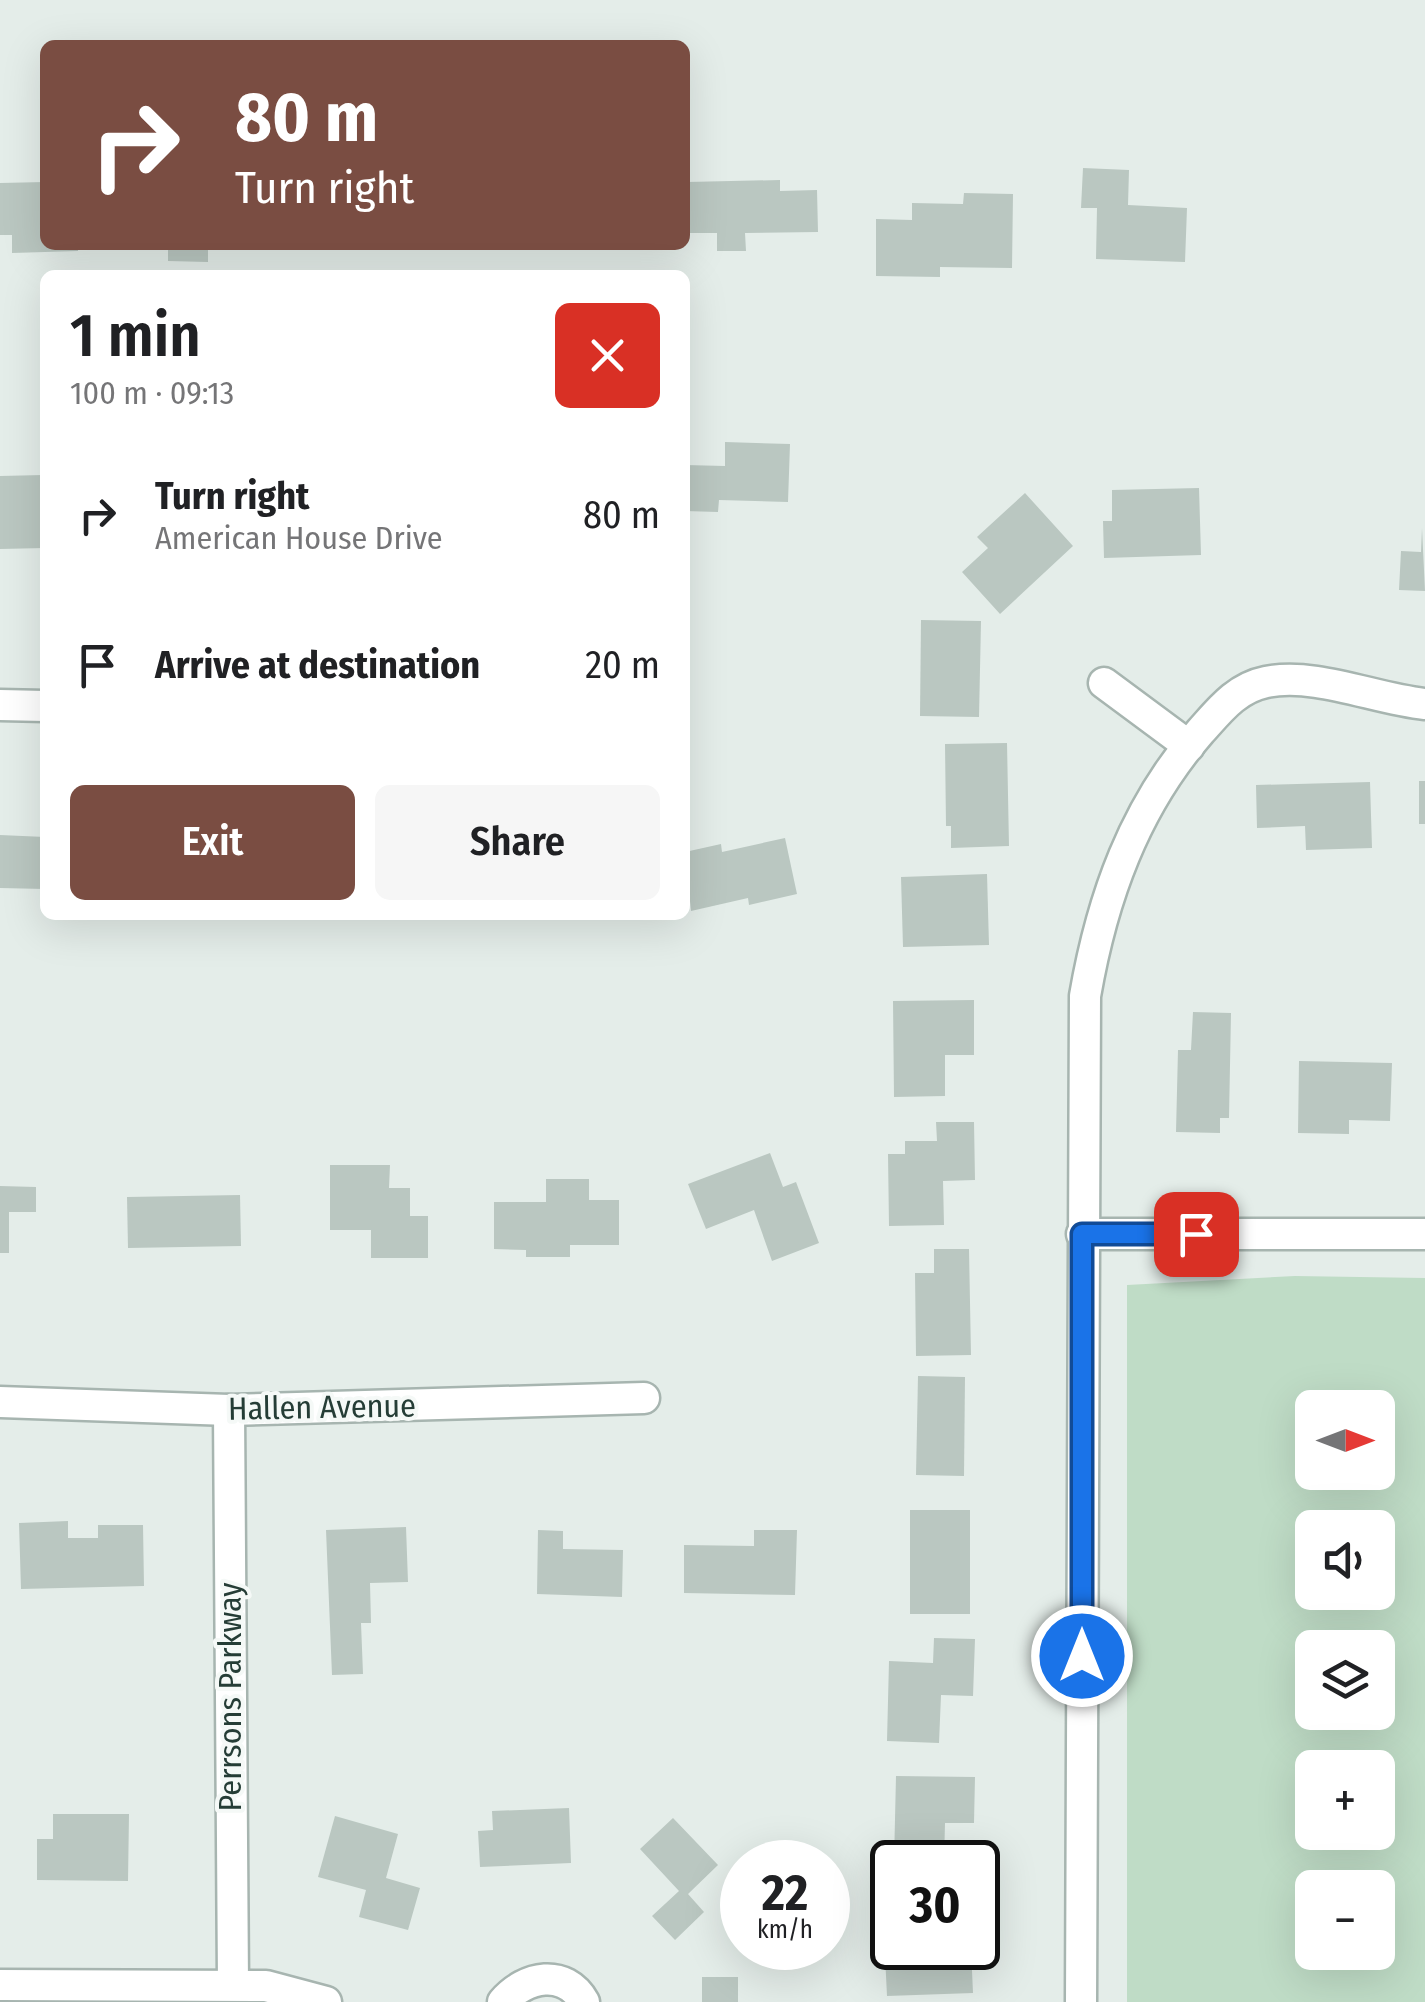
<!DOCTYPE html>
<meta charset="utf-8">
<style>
:root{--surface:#fff;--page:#f6f6f6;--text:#202124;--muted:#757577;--accent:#7a4d42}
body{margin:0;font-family:"Fira Sans Condensed",sans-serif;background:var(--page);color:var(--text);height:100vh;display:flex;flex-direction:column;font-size:38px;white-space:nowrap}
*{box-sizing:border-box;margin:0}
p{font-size:32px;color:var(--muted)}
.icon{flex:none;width:55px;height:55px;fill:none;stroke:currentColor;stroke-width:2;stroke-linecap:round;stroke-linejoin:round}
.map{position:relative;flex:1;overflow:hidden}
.details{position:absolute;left:40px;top:270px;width:650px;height:650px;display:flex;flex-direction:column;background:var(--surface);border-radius:15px;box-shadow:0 10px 40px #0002}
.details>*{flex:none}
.guide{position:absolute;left:40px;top:40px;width:650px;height:210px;border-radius:15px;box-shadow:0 10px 40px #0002;background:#7a4d42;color:#fff;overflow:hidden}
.needle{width:65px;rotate:90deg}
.controls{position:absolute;left:1295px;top:1390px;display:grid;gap:20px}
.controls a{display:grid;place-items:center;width:100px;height:100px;border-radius:15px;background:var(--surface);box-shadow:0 10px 40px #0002;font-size:50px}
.speed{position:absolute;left:720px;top:1840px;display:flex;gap:20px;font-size:50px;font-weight:700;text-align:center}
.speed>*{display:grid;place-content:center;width:130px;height:130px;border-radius:50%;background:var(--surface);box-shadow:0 10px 40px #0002;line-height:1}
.speed small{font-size:25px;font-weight:400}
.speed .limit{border:5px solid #111;border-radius:15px;background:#fff;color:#111}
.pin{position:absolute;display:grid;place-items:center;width:85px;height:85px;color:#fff;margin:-42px;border-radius:20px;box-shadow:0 5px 15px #0006}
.me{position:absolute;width:110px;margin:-55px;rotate:0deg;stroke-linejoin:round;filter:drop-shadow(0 0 8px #0008)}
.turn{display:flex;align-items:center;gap:35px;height:210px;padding:0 30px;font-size:45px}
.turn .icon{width:130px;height:130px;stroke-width:2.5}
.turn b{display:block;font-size:70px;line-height:85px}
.round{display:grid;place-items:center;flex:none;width:105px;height:105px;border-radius:15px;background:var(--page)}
.head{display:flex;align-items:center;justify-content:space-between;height:170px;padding:0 30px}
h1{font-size:60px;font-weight:600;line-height:75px}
.action{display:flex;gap:20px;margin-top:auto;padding:20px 30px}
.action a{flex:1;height:115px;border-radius:15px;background:var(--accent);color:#fff;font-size:40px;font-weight:600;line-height:115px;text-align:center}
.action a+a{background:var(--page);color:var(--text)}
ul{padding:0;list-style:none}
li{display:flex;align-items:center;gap:30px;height:150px;padding:0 30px}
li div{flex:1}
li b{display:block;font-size:38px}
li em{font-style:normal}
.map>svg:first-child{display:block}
</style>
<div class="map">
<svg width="1425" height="2002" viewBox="0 0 1425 2002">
<rect width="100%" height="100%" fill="#e4ede9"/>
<path fill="#bfdcc6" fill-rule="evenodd" d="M1295,1276L1425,1278V2002H1127V1285ZM1312,1408H1378V1472H1312ZM1312,1528H1378V1592H1312ZM1312,1648H1378V1712H1312ZM1312,1768H1378V1832H1312ZM1312,1888H1378V1952H1312Z"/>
<g fill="#bac7c1">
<polygon points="1083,168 1129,170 1128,205 1187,208 1185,262 1096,259 1097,208 1081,208"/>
<polygon points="780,180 780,191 817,190 818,232 745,233 746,251 717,251 717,233 688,233 687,182"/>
<polygon points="45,182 45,245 78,245 78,251 12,253 12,235 0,235 0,183"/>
<polygon points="964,193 1013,194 1012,268 940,267 940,277 876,276 876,219 912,220 912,203 963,204"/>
<polygon points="168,245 208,245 208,262 168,261"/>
<polygon points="725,442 790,444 788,502 719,500 718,512 685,511 685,465 725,466"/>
<polygon points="43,475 45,548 0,549 0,476"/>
<polygon points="1199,488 1201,555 1104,558 1103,521 1112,521 1112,490"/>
<polygon points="1025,493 1073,546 1000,614 962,572 988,548 977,537"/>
<polygon points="1422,528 1425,591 1399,590 1401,551 1421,552"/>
<polygon points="921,620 981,621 979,717 920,716"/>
<polygon points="1007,743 1009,846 951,848 951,826 946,826 945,744"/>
<rect x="1419" y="781" width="6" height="43"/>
<polygon points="1370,782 1372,848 1306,850 1305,826 1257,828 1256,785"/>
<polygon points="0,835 45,837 45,889 0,888"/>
<polygon points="785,838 797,894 749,905 748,898 691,911 685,852 721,844 722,852"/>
<polygon points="987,874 989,945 903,947 901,877"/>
<polygon points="974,1000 974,1055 945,1055 945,1096 894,1097 893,1001"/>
<polygon points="1193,1012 1231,1013 1229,1118 1220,1118 1220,1133 1176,1132 1178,1050 1191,1050"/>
<polygon points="1299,1061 1392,1063 1390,1121 1349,1120 1349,1134 1298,1133"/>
<polygon points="936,1122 974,1122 975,1180 943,1181 944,1225 889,1226 888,1154 905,1154 905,1141 937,1141"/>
<polygon points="770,1153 783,1187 796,1182 819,1243 772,1261 754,1210 706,1229 688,1184"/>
<polygon points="330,1165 390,1165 389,1188 410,1188 410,1216 428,1216 428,1258 371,1258 371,1230 330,1230"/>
<polygon points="546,1179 589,1179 589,1200 619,1200 619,1245 570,1245 570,1257 526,1257 526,1250 494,1249 494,1202 546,1202"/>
<polygon points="0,1186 36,1187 36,1212 9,1212 9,1253 0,1253"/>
<polygon points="240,1195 241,1246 128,1248 127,1197"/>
<polygon points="934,1249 969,1249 971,1355 916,1356 915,1273 934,1273"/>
<polygon points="918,1376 965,1377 964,1476 916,1475"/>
<rect x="910" y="1510" width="60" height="104"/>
<polygon points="68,1521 68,1538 98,1538 98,1525 143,1525 144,1586 21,1589 19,1523"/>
<polygon points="406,1527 408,1582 370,1583 371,1623 361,1623 363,1674 332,1675 326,1530"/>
<polygon points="538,1530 563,1531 563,1549 623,1550 622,1597 537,1594"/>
<polygon points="754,1530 797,1530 795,1595 684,1593 684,1545 754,1546"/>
<polygon points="934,1638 975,1639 973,1696 941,1695 939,1743 887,1741 889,1661 933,1663"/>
<polygon points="896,1776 975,1777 974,1823 945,1823 944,1862 894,1862"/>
<polygon points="569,1808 571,1863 480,1867 478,1831 493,1830 492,1811"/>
<polygon points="53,1814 129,1814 128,1881 37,1880 37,1839 53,1839"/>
<polygon points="335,1816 398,1834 386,1878 420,1888 408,1930 359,1917 366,1890 318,1877"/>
<polygon points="673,1818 718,1865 688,1894 704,1912 675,1940 652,1916 679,1891 640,1849"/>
<polygon points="884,1935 892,1935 892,1948 971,1948 973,1993 887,1996"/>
<rect x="702" y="1977" width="36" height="25"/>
</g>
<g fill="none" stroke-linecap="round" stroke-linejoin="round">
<g stroke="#a7b5b0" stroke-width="35">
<g id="minor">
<polyline points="1104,683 1189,746"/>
<polyline points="0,705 45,706"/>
<polyline points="1082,1234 1425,1234"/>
<polyline points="0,1402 229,1410 644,1398"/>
<polyline points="229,1410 233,1984"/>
<polyline points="0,1985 266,1986 326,2002"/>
<path d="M503,2002C525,1976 565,1968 584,2002"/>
<path d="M1081,2002L1085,996C1102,898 1134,808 1200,732C1219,711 1236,688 1266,682C1316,672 1375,699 1425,704"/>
</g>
</g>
<use href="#minor" stroke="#fff" stroke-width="30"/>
</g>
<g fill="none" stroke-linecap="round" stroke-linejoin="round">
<g stroke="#114b97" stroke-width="25">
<polyline id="route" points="1082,1656 1082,1234 1196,1234"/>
</g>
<use href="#route" stroke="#1a73e8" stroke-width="18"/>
</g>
<g text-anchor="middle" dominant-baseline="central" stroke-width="8" stroke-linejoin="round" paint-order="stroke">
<g font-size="32" fill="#253d36" stroke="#f5f9f7">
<text transform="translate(322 1407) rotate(-1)">Hallen Avenue</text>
<text transform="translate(230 1697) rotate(-90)">Perrsons Parkway</text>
</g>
</g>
</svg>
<div class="controls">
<a><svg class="needle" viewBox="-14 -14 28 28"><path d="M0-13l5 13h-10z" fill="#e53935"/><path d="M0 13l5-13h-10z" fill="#757577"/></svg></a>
<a><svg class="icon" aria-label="sound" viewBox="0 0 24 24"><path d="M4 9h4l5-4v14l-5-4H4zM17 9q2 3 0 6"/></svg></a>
<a><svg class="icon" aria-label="layers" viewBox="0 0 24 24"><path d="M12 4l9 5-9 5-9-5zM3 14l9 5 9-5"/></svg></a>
<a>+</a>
<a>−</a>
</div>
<div class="speed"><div>22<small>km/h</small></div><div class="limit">30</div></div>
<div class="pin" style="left:1196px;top:1234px;background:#d93025"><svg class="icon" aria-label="arrive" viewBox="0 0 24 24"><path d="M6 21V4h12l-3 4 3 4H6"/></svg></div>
<svg class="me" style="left:1082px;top:1656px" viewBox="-20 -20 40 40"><circle r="17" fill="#1a73e8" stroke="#fff" stroke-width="3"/><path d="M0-11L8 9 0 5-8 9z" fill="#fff"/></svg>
<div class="guide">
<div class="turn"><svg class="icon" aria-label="right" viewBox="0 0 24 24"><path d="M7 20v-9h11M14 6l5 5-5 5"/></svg><div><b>80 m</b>Turn right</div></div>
</div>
<section class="details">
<div class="head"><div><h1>1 min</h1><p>100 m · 09:13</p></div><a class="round" style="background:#d93025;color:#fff"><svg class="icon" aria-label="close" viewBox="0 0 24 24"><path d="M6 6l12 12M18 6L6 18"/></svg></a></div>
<ul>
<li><svg class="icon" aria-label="right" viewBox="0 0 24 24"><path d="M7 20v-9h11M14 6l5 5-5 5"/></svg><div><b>Turn right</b><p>American House Drive</p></div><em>80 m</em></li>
<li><svg class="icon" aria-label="arrive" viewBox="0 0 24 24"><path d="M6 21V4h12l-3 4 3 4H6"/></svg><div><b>Arrive at destination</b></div><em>20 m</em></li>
</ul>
<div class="action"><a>Exit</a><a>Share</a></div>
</section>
</div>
